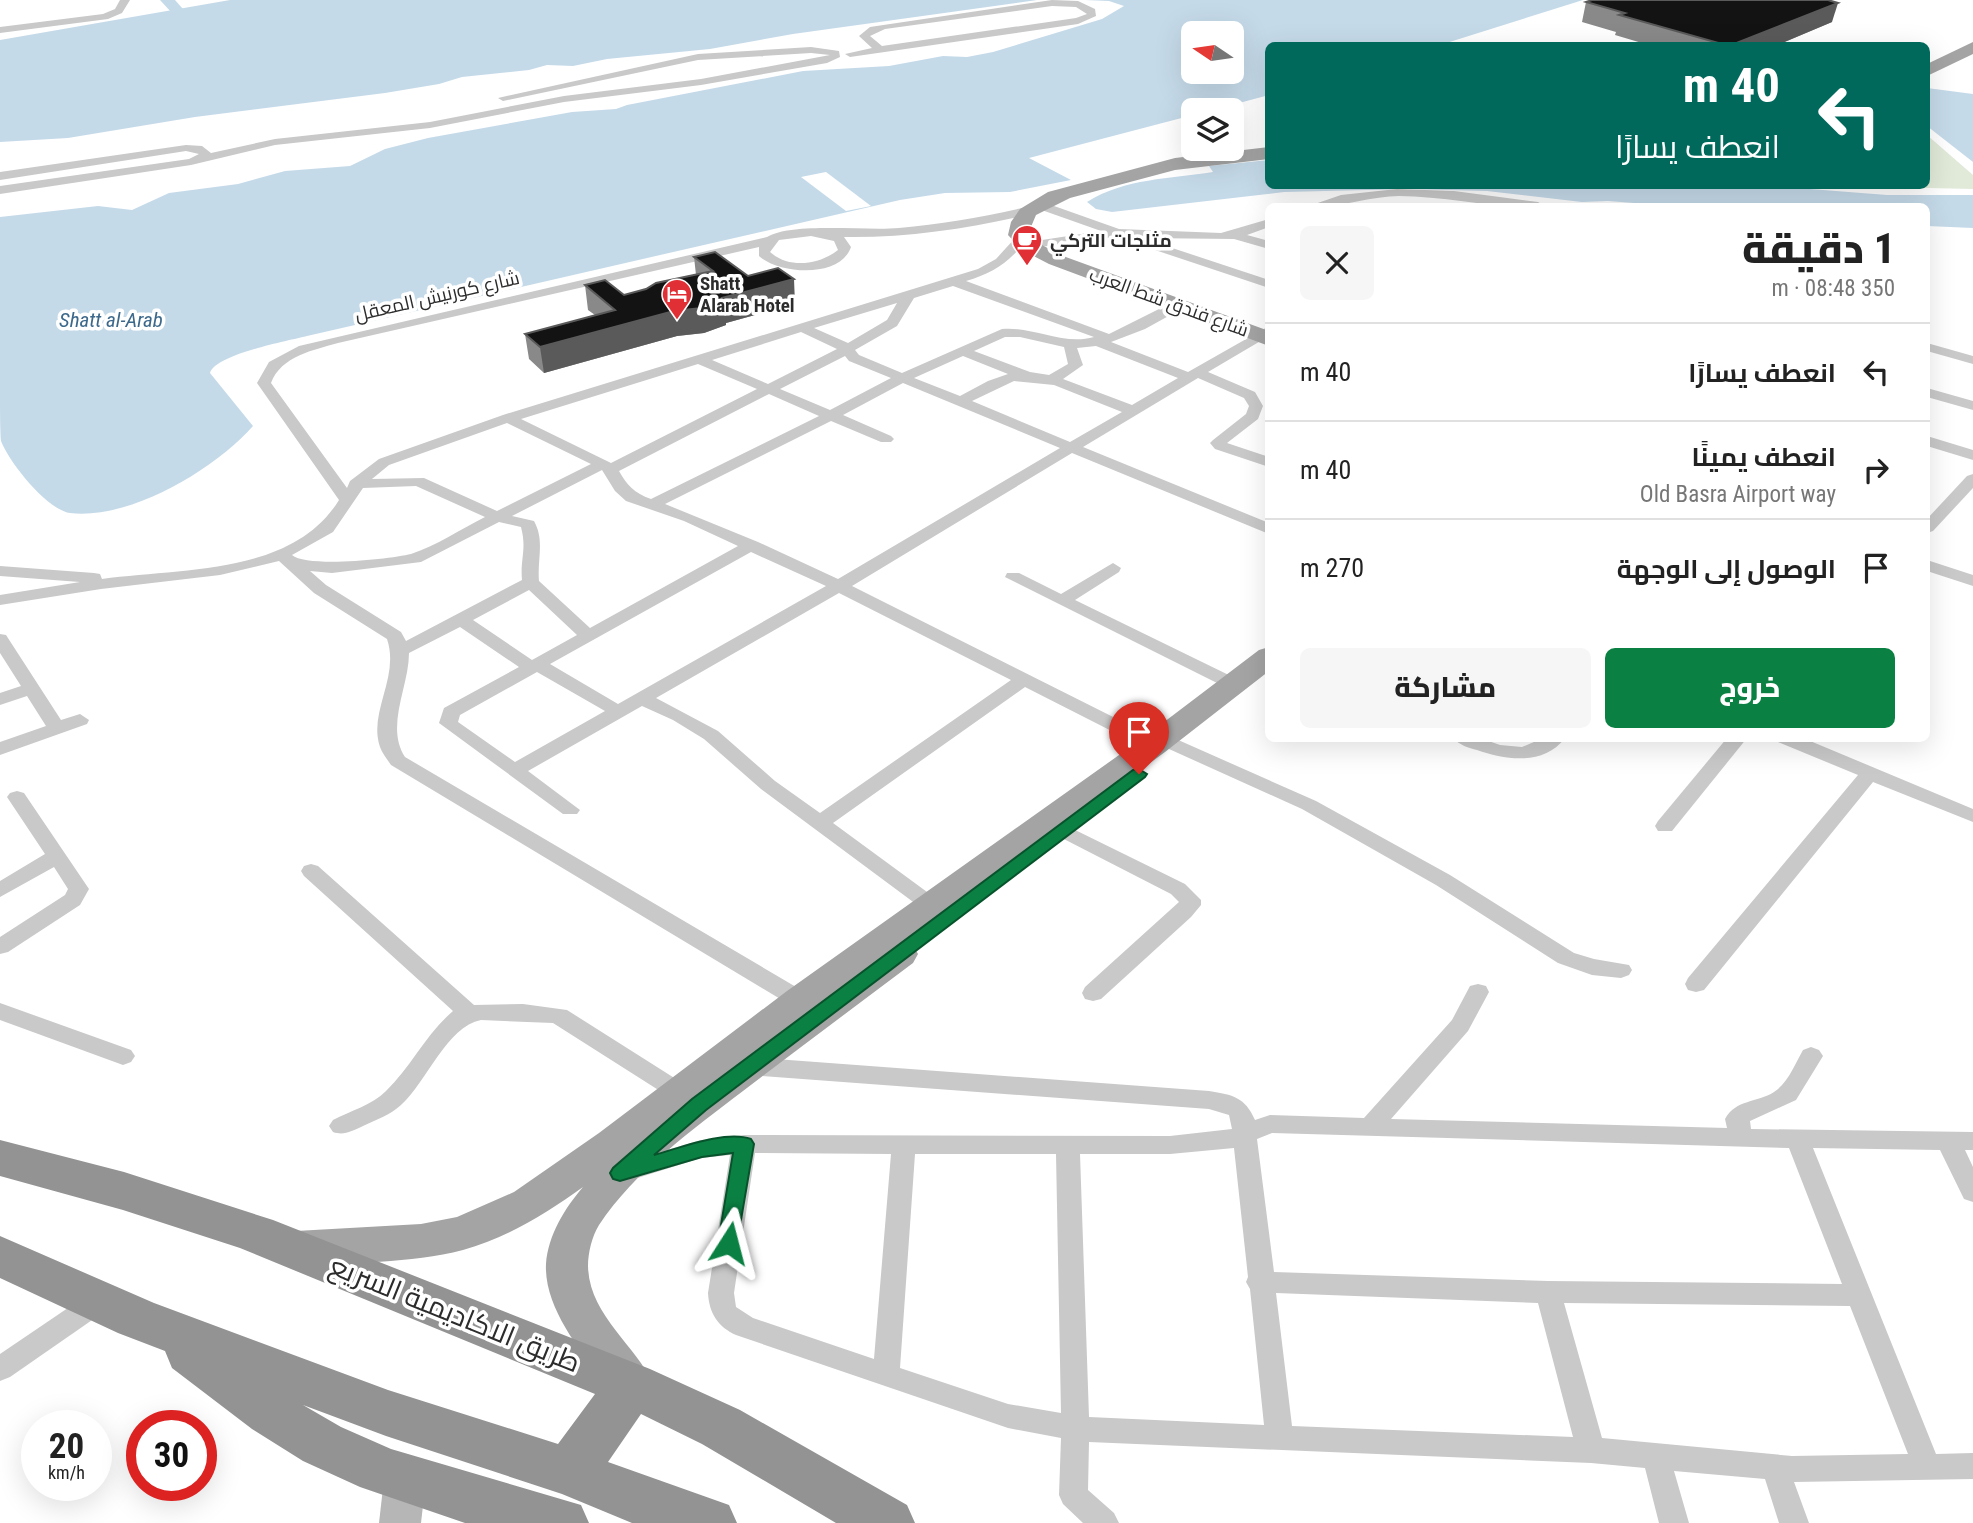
<!DOCTYPE html>
<html lang="ar">
<meta charset="utf-8">
<style>
:root{--surface:#fff;--page:#f6f6f6;--text:#222;--muted:#767676;--line:#e0e0e0;--accent:#0b8043}
body{margin:0;font-family:"Roboto Condensed",Cairo,sans-serif;background:var(--page);color:var(--text);direction:rtl;height:100vh;display:flex;flex-direction:column;font-size:26px;white-space:nowrap}
*{box-sizing:border-box;margin:0}
p{font-size:23px;color:var(--muted)}
.icon{flex:none;width:38px;height:38px;fill:none;stroke:currentColor;stroke-width:2;stroke-linecap:round;stroke-linejoin:round}
.map{position:relative;flex:1;overflow:hidden;direction:ltr}
.drawer{position:absolute;left:1265px;top:203px;width:665px;height:539px;display:flex;flex-direction:column;background:var(--surface);border-radius:10px;box-shadow:0 7px 28px #0002;direction:rtl}
.drawer>*{flex:none}
.banner{position:absolute;left:1265px;top:42px;width:665px;height:147px;border-radius:10px;box-shadow:0 7px 28px #0002;direction:rtl;background:#00695c;color:#fff;overflow:hidden}
.needle{width:46px;rotate:283deg}
.controls{position:absolute;left:1181px;top:21px;display:grid;gap:14px}
.controls a{display:grid;place-items:center;width:63px;height:63px;border-radius:10px;background:var(--surface);box-shadow:0 7px 28px #0002;font-size:35px}
.speed{position:absolute;left:21px;top:1410px;display:flex;gap:14px;font-size:35px;font-weight:700;text-align:center}
.speed>*{display:grid;place-content:center;width:91px;height:91px;border-radius:50%;background:var(--surface);box-shadow:0 7px 28px #0002;line-height:1}
.speed small{font-size:18px;font-weight:400}
.speed .limit{border:10px solid #d22;background:#fff;color:#111}
.pin{position:absolute;display:grid;place-items:center;width:60px;height:60px;color:#fff;margin:-72px -30px;border-radius:50% 50% 50% 0;rotate:-45deg;box-shadow:0 0 7px #0007}
.pin .icon{rotate:45deg}
.me{position:absolute;width:77px;margin:-38px;rotate:9deg;stroke-linejoin:round;filter:drop-shadow(0 0 5px #0008)}
.turn{display:flex;align-items:center;gap:24px;height:147px;padding:0 35px;font-size:32px}
.turn .icon{width:91px;height:91px;stroke-width:2.5}
.turn b{display:block;font-size:49px;line-height:60px}
.round{display:grid;place-items:center;flex:none;width:74px;height:74px;border-radius:10px;background:var(--page)}
.head{display:flex;align-items:center;justify-content:space-between;height:119px;padding:0 35px}
h1{font-size:42px;font-weight:800;line-height:52px}
.action{display:flex;gap:14px;margin-top:auto;padding:14px 35px}
.action a{flex:1;height:80px;border-radius:10px;background:var(--accent);color:#fff;font-size:28px;font-weight:800;line-height:80px;text-align:center}
.action a+a{background:var(--page);color:var(--text)}
ul{padding:0;list-style:none}
li{display:flex;align-items:center;gap:21px;height:98px;padding:0 35px;border-top:2px solid var(--line)}
li div{flex:1}
li b{display:block;font-size:26px}
li em{font-style:normal}
.map>svg:first-child{display:block}
</style>
<div class="map">
<svg width="1973" height="1523" viewBox="0 0 1973 1523">
<rect width="100%" height="100%" fill="#fff"/>
<polygon fill="#e1ead9" points="1927,135 1973,175 1973,189 1837,186 1927,186"/>
<g fill="#c5dae9" fill-rule="evenodd">
<polygon points="230,0 1037,0 793,34 710,49 607,59 573,66 547,65 529,70 462,77 439,84 385,93 195,117 68,138 0,142 0,40"/>
<path d="M1085,0H1583L1440,45L1269,46V95L1213,110H1194L1193,115L1029,158L1071,180L1010,192L945,193L900,200L307,336C288,341 216,354 210,373L253,426C214,470 130,520 70,513C47,510 9,462 1,441C0,431 0,401 0,388C0,331 0,274 0,217L98,206L132,210L169,193L238,184L285,171L350,166L385,149L428,138L572,112L616,109L627,105L803,71L889,66L943,56L967,57L993,52L1102,19L1124,6L1109,1ZM1194,33H1232V72H1194Z"/>
<polygon points="1927,88 1973,94 1973,162 1927,126"/>
<path d="M1269,160V186H1772L1887,195H1973V228L1927,226V206H1673L1608,201L1582,202L1487,191L1408,189L1284,192L1112,212L1096,209L1087,202C1125,178 1170,179 1213,172L1209,166Z"/>
</g>
<polygon fill="#fff" points="826,172 871,206 846,211 801,177"/>
<g fill="none" stroke-linecap="round" stroke-linejoin="round">
<polygon fill="#c5dae9" fill-rule="evenodd" points="160,0 175,0 183,9 176,13 171,12"/>
<g fill="#c9c9c9" fill-rule="evenodd">
<polygon points="120,0 130,0 122,13 108,19 0,33 0,27 103,14 115,9"/>
<path d="M1052,0L1078,1L1095,9L1096,16L1078,24L850,57L845,54L872,48L859,36L870,27ZM1052,6L1076,7L1087,14L1076,18L882,46L870,36L885,29Z"/>
<polygon points="811,47 839,51 840,57 827,63 701,85 564,102 430,128 275,145 191,165 0,194 0,186 189,159 199,154 186,151 0,180 0,172 186,145 202,146 211,153 275,139 430,122 564,96 701,79 830,55 811,53 698,60 503,101 498,98 698,54"/>
<path d="M1397,189L1454,191L1538,202L1544,206C1498,210 1447,196 1399,196C1370,196 1336,209 1309,206L1341,195Z"/>
<polygon points="1040,201 1119,229 1221,233 1269,219 1269,227 1247,235 1269,241 1269,249 1234,239 1142,238 1269,280 1269,288 1116,237 1025,249 1025,243 1029,242 1101,231 1036,208 1036,202"/>
<path d="M1031,206L1037,210L1035,213C973,228 908,238 844,237L851,247C840,279 779,274 759,256V247L338,343C314,350 281,356 271,383L347,488L350,481L379,459L503,415L978,269L996,259L1016,237L1020,236L1026,240C1009,263 993,273 966,281L1109,334L1173,302H1183V308L1145,329L1111,342L1188,372L1269,326V336L1208,372L1255,392L1263,406L1258,419L1227,443L1269,457V467L1215,449L1210,443L1213,440L1246,414L1249,406L1244,398L1198,378L1083,447L1269,523V534L1072,453L852,586L1161,741L1164,745L1161,749H1147L1025,687L833,823L938,900L942,905L938,910H924L761,789L704,739L673,720L642,706L528,771L580,810L577,814H563L439,723L444,708L519,667L460,627L409,653C409,687 385,726 405,757L808,994L811,1000L808,1006L800,1008L792,1006L391,765C387,759 382,753 380,747C368,712 400,677 387,639L314,593L279,561L220,575L101,589L0,605V595L80,582L0,576V566L94,573L100,574L102,579C180,568 292,576 339,500L257,383L269,362L299,346L767,237C792,222 865,231 899,228C943,224 987,216 1031,206ZM811,236L834,241L838,250C819,265 789,269 770,252L779,240ZM953,286L1094,337C1063,346 1033,326 1002,329L902,373L859,355L855,350L897,326L914,298ZM897,303L887,320L848,343L814,328ZM801,332L837,349L768,384L712,360ZM1005,337H1020L1064,347L1068,364L1049,375L1030,372L974,351ZM1096,346L1178,378L1132,405L1063,379L1083,365L1077,348ZM845,356L849,361L891,378L830,410L780,389ZM963,356L1008,374L988,381L960,396L914,378ZM698,364L757,389L611,463L521,419ZM1014,381L1054,385L1122,412L1070,442L972,401ZM903,383L1060,448L838,579L758,542L665,504L831,421L881,442H891L894,439L891,436L843,415ZM769,394L819,416L651,499C634,493 627,485 619,471ZM507,423L591,464L497,511L424,478L372,479L389,465ZM602,470L615,491L626,501L684,521L738,546L590,628L539,581C537,559 545,541 534,521L512,516ZM416,486L485,517C461,529 436,546 411,554C391,559 307,568 292,555L333,532L363,488ZM499,522L521,527C527,550 520,558 522,580L406,641L401,632L326,585L310,571L332,573L421,562ZM751,552L826,586L618,704L550,664ZM529,590L577,635L532,660L473,620ZM839,593L1011,680L820,813L775,781L718,731L656,698ZM537,672L605,711L515,762L458,722L460,715Z"/>
<polygon points="1927,343 1973,356 1973,364 1927,351"/>
<polygon points="1927,388 1973,401 1973,410 1927,397"/>
<polygon points="1927,436 1973,450 1973,460 1927,446"/>
<polygon points="1973,474 1973,488 1933,531 1927,533 1927,519 1967,476"/>
<polygon points="1927,560 1973,575 1973,586 1927,571"/>
<polygon points="1113,563 1121,568 1119,572 1075,600 1239,680 1242,684 1239,688 1227,688 1005,577 1007,573 1019,573 1061,594"/>
<polygon points="0,634 6,635 61,720 80,714 89,720 87,724 0,755 0,742 46,726 27,696 0,705 0,693 21,686 0,653"/>
<path d="M1453,738H1480L1500,745L1522,747L1543,738H1565C1544,766 1506,760 1477,750C1469,748 1459,745 1453,738Z"/>
<polygon points="1727,738 1747,738 1672,831 1658,831 1655,826 1658,821"/>
<polygon points="1776,738 1803,738 1973,809 1973,822 1873,782 1704,990 1696,992 1688,990 1685,984 1688,978 1858,775 1778,742"/>
<polygon points="1176,739 1316,801 1450,875 1574,953 1594,959 1629,965 1632,970 1629,975 1621,978 1592,975 1558,963 1436,885 1302,809 1169,749 1166,745"/>
<polygon points="17,791 24,793 89,889 80,905 8,952 0,954 0,937 65,895 68,889 54,867 0,897 0,881 45,854 7,797 10,793"/>
<polygon points="1065,825 1185,884 1201,900 1201,905 1191,917 1101,999 1093,1001 1085,999 1082,993 1085,987 1179,902 1171,894 1058,836 1055,831 1058,826"/>
<path d="M311,864L318,866L474,1005L523,1004L567,1010L687,1086L691,1092L687,1098L679,1101L671,1098L553,1023L481,1020C447,1026 426,1083 401,1105C390,1115 376,1120 363,1126C352,1131 344,1136 333,1132L329,1126L333,1120C350,1111 372,1105 386,1091C411,1067 426,1034 453,1011L304,876L301,871L304,866Z"/>
<path d="M1478,984L1486,986L1489,992L1468,1031L1391,1119L1727,1128L1725,1119C1736,1099 1757,1103 1774,1092C1788,1083 1795,1064 1803,1050L1811,1047L1819,1050L1823,1056L1796,1100L1750,1121L1751,1129L1973,1132V1150H1965L1973,1167V1202L1964,1199L1940,1150L1813,1148L1936,1454L1973,1453V1479L1794,1482L1809,1523H1779L1765,1479L1674,1471L1689,1523H1659L1645,1468L1591,1463L1089,1442L1088,1490L1114,1513L1119,1523H1083L1063,1504L1059,1495L1061,1438L1008,1428L736,1335C718,1327 709,1313 708,1293L730,1155L701,1158L628,1181L619,1178L616,1171L619,1164L701,1140L744,1135L1170,1136L1232,1129L1229,1115L1209,1109L749,1075L741,1072L737,1066L741,1060L749,1057L1209,1091C1233,1095 1245,1097 1255,1120L1270,1115L1364,1118L1452,1020L1470,986ZM1272,1133L1789,1148L1842,1284L1548,1281L1274,1272L1257,1139ZM1234,1148L1248,1277L1246,1282L1250,1289L1264,1425L1089,1417L1080,1154H1170ZM755,1153L891,1154L874,1359L753,1318L736,1307L734,1293ZM915,1154H1056L1061,1413L1008,1404L900,1368ZM1276,1293L1538,1303L1573,1437L1292,1426ZM1564,1303L1850,1306L1908,1454L1792,1456L1602,1438Z"/>
<polygon points="0,1003 131,1050 135,1056 131,1062 123,1065 0,1020"/>
<polygon points="99,1290 108,1293 112,1301 108,1309 10,1377 0,1381 0,1354 90,1293"/>
</g>
<polygon fill="#b6b6b6" fill-rule="evenodd" points="405,1460 420,1466 426,1479 421,1523 379,1523 384,1479 390,1466"/>
<g fill="#a4a4a4" fill-rule="evenodd">
<polygon points="1973,42 1973,54 1927,76 1927,64"/>
<polygon points="1269,147 1269,159 1175,170 1070,198 1036,215 1028,234 1036,242 1063,256 1269,331 1269,346 1049,264 1022,250 1008,235 1011,222 1020,209 1048,192 1175,158"/>
<path d="M1269,647V671L1165,752L904,943L913,945L918,954L913,963C856,1006 799,1048 743,1091C692,1130 635,1171 599,1225C592,1236 588,1253 588,1266C589,1315 635,1344 654,1385L648,1399C637,1403 628,1406 617,1399C611,1395 606,1385 601,1378C577,1347 544,1305 546,1264C548,1235 565,1208 583,1187C547,1213 507,1238 463,1250C410,1264 351,1262 296,1265L281,1260L275,1248L281,1236L296,1231L421,1224L457,1217L514,1192L599,1133L787,991L1143,738L1259,650Z"/>
</g>
<polygon fill="#939393" fill-rule="evenodd" points="0,1140 124,1172 273,1220 650,1369 740,1410 907,1505 915,1523 836,1523 702,1444 641,1414 608,1462 729,1505 737,1523 632,1523 562,1494 386,1436 303,1405 341,1427 391,1449 581,1505 589,1523 465,1523 360,1487 303,1461 252,1429 172,1368 165,1351 118,1333 0,1278 0,1236 154,1303 388,1390 558,1444 595,1394 240,1248 123,1210 0,1176"/>
</g>
<g fill="#898989">
<polygon points="1586,2 1832,22 1775,46 1652,46 1615,35 1616,32 1582,22"/>
<polygon points="694,257 748,276 795,304 726,323 726,325 704,333 677,336 544,373 529,359 525,334 595,315 588,310 585,285 624,295 696,275"/>
</g>
<g fill="#5a5a5a">
<polygon points="1838,3 1832,22 1775,46 1729,46"/>
<polygon points="794,279 795,304 726,323 726,325 704,333 677,336 544,373 540,347"/>
</g>
<g fill="#131313" stroke="#5a5a5a" stroke-width="2">
<polygon points="1592,0 1828,0 1838,3 1729,46 1619,15 1625,13 1586,2"/>
<polygon points="715,252 748,276 778,268 794,279 722,298 723,300 702,308 674,311 540,347 525,334 615,310 585,285 605,280 624,295 646,289 656,283 713,271 694,257"/>
</g>
<path fill="#0b8043" stroke="#07532c" stroke-width="2" d="M1139,769L1147,774L1145,777L706,1110L654,1155C680,1148 725,1130 751,1139L754,1144L736,1249L729,1252L721,1249L718,1243L733,1153L702,1157L620,1181L613,1179L610,1173L613,1168L692,1099L1133,770Z"/>
<defs>
<g id="cafe-pin" transform="scale(1.575)"><path d="M0 17L-7.5 6A9.5 9.5 0 1 1 7.5 6Z" fill="#e13035" stroke="#fff"/><path d="M-5.5-4.5H6V0H3Q3 3.5 0 3.5H-2.5Q-5.5 3.5-5.5 0ZM3-3.2v2h1.7v-2ZM-6 4.5H4V6H-6Z" fill="#fff"/></g>
<g id="hotel-pin" transform="scale(1.575)"><path d="M0 17L-7.5 6A9.5 9.5 0 1 1 7.5 6Z" fill="#e13035" stroke="#fff"/><path d="M-6-4.5h1.5V1H6V5H4.5V3h-9V5H-6ZM-4 0a1.8 1.8 0 1 1 3.6 0ZM.5 0V-2.5h3Q6-2.5 6 0Z" fill="#fff"/></g>
</defs>
<g fill-rule="evenodd">
<use href="#cafe-pin" x="1027" y="240"/>
<use href="#hotel-pin" x="677" y="294"/>
</g>
<g text-anchor="middle" dominant-baseline="central" stroke-width="7" stroke-linejoin="round" paint-order="stroke">
<g font-size="19" font-weight="bold" fill="#2c2c2c" stroke="#fff" text-anchor="start">
<text x="1050" y="240">مثلجات التركي</text>
<text x="700" y="283">Shatt<tspan x="700" dy="22">Alarab Hotel</tspan></text>
</g>
<g font-size="19" fill="#2c2c2c" stroke="#fff">
<text transform="translate(437 296) rotate(-13)">شارع كورنيش المعقل</text>
<text transform="translate(1169 302) rotate(20)">شارع فندق شط العرب</text>
</g>
<g font-size="21" font-style="italic" fill="#3c698b" stroke="#fff">
<text x="111" y="320">Shatt al-Arab</text>
</g>
<g font-size="28" fill="#2c2c2c" stroke="#fff">
<text transform="translate(455 1314) rotate(22)">طريق الاكاديمية السريع</text>
</g>
</g>
</svg>
<div class="controls">
<a><svg class="needle" viewBox="-14 -14 28 28"><path d="M0-13l5 13h-10z" fill="#e53935"/><path d="M0 13l5-13h-10z" fill="#767676"/></svg></a>
<a><svg class="icon" aria-label="layers" viewBox="0 0 24 24"><path d="M12 4l9 5-9 5-9-5zM3 14l9 5 9-5"/></svg></a>
</div>
<div class="speed"><div>20<small>km/h</small></div><div class="limit">30</div></div>
<div class="pin" style="left:1139px;top:774px;background:#d93025"><svg class="icon" aria-label="arrive" viewBox="0 0 24 24"><path d="M6 21V4h12l-3 4 3 4H6"/></svg></div>
<svg class="me" style="left:729px;top:1243px" viewBox="-20 -20 40 40"><path d="M0-17L14 15 0 8-14 15z" fill="#0b8043" stroke="#fff" stroke-width="4"/></svg>
<div class="banner">
<div class="turn"><svg class="icon" aria-label="left" viewBox="0 0 24 24"><path d="M17 20v-9H6M10 6l-5 5 5 5"/></svg><div><b>40 m</b>انعطف يسارًا</div></div>
</div>
<section class="drawer">
<div class="head"><div><h1>1 دقيقة</h1><p>350 m · 08:48</p></div><a class="round"><svg class="icon" aria-label="close" viewBox="0 0 24 24"><path d="M6 6l12 12M18 6L6 18"/></svg></a></div>
<ul>
<li><svg class="icon" aria-label="left" viewBox="0 0 24 24"><path d="M17 20v-9H6M10 6l-5 5 5 5"/></svg><div><b>انعطف يسارًا</b></div><em>40 m</em></li>
<li><svg class="icon" aria-label="right" viewBox="0 0 24 24"><path d="M7 20v-9h11M14 6l5 5-5 5"/></svg><div><b>انعطف يمينًا</b><p>Old Basra Airport way</p></div><em>40 m</em></li>
<li><svg class="icon" aria-label="arrive" viewBox="0 0 24 24"><path d="M6 21V4h12l-3 4 3 4H6"/></svg><div><b>الوصول إلى الوجهة</b></div><em>270 m</em></li>
</ul>
<div class="action"><a>خروج</a><a>مشاركة</a></div>
</section>
</div>
